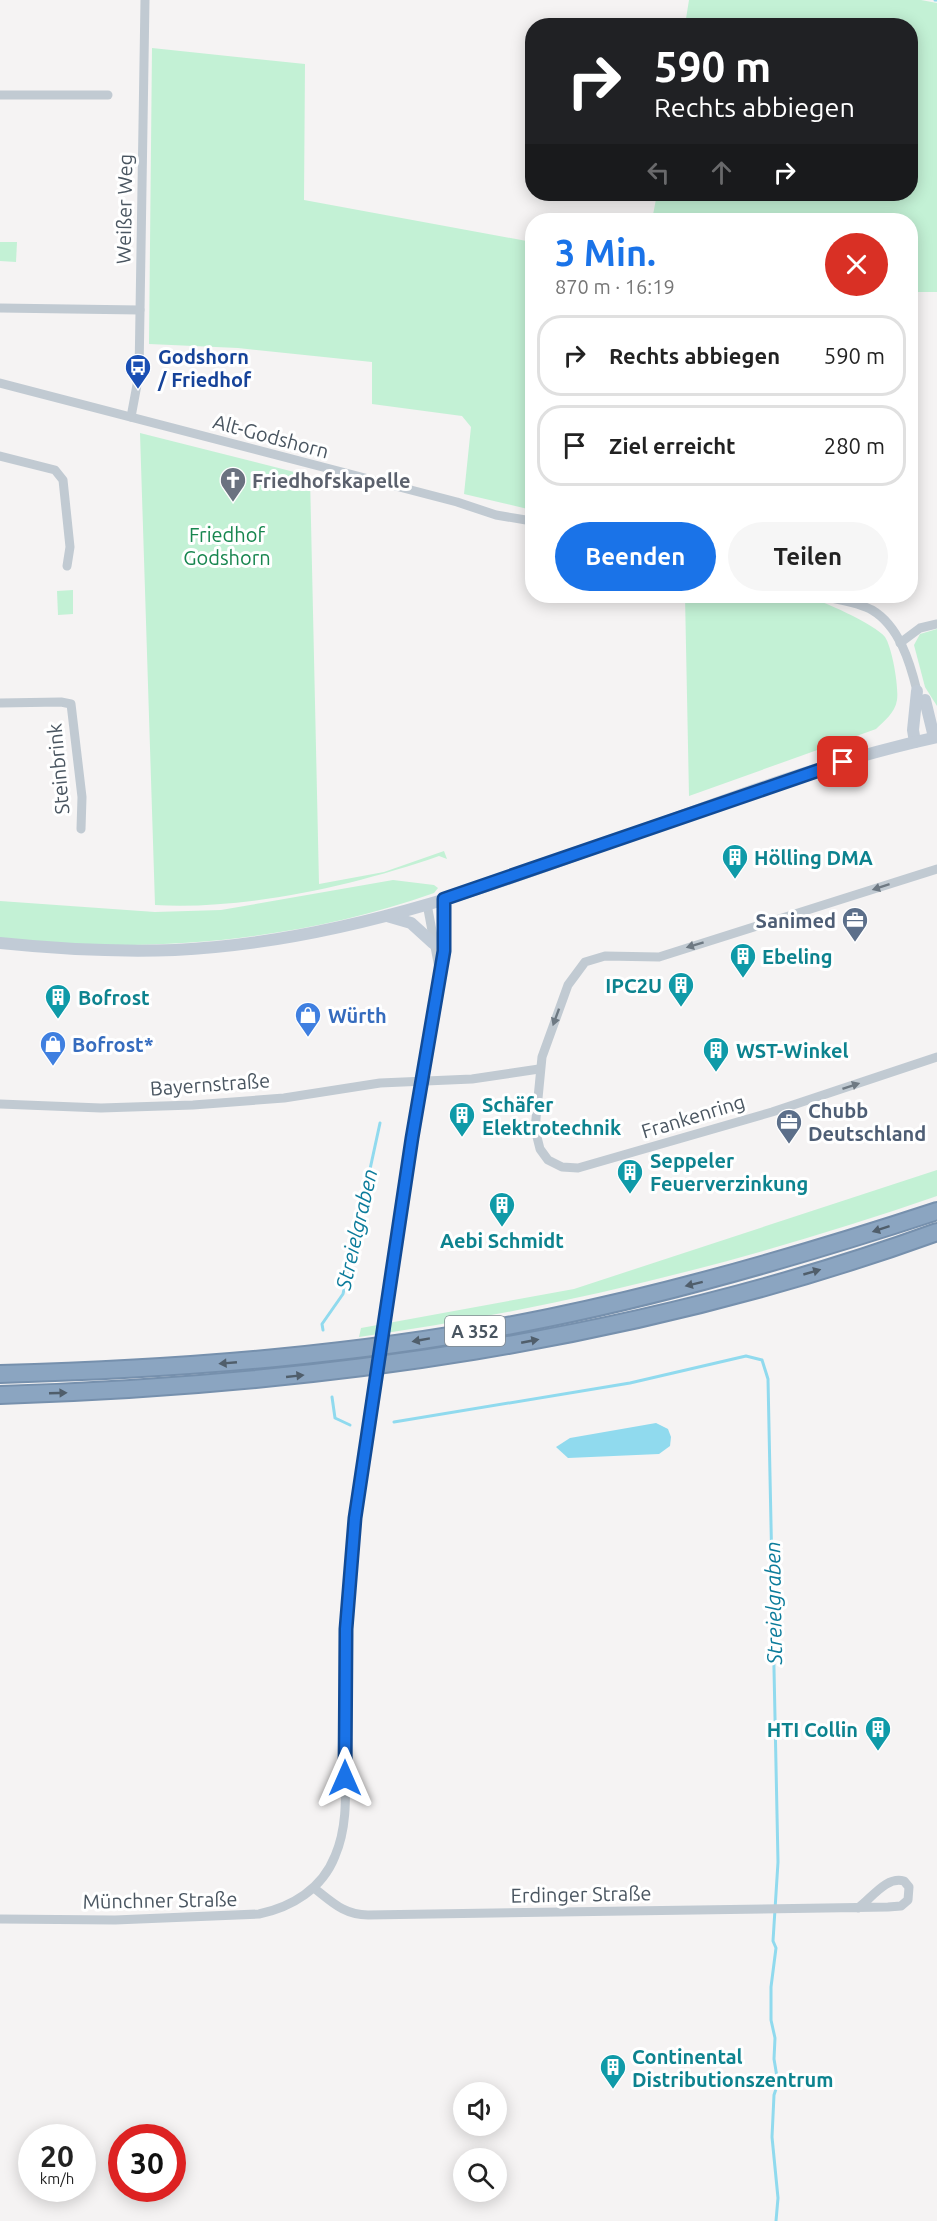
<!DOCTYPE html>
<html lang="de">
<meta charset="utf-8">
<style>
:root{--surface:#fff;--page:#f6f6f6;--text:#222;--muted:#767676;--line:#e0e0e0;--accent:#1a73e8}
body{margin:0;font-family:Ubuntu,sans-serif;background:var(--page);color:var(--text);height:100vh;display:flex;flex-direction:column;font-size:22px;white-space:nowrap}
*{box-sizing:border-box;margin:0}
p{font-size:20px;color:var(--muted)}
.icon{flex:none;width:33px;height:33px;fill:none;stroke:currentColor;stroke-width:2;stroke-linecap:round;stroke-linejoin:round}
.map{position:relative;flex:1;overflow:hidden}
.details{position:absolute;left:525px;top:213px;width:393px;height:390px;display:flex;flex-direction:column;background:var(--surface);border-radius:24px;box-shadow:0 3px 15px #0003}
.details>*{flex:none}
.hud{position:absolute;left:525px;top:18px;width:393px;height:183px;border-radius:24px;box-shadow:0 3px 15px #0003;background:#202124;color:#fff;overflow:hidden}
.fabs{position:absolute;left:453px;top:2082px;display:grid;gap:12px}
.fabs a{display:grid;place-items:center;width:54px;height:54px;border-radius:50%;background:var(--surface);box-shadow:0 3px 15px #0003;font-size:30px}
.speed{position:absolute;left:18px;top:2124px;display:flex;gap:12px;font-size:30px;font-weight:700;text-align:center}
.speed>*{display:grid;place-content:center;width:78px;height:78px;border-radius:50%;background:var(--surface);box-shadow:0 3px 15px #0003;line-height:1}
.speed small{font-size:15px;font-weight:400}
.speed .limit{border:9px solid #d22;background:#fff;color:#111}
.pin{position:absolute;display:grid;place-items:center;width:51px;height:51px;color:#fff;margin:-26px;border-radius:12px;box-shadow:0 3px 9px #0006}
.me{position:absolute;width:66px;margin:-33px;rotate:0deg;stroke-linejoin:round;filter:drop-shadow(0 0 4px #0008)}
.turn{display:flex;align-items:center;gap:21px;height:126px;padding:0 30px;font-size:27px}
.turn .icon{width:78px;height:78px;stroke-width:2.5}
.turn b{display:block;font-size:42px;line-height:51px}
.lanes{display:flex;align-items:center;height:57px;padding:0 30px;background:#0003;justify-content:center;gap:30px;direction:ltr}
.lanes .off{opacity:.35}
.round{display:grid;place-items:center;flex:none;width:63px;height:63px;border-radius:32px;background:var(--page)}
.headline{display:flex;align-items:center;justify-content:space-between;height:102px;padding:0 30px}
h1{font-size:36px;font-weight:700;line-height:45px;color:var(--accent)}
.cta{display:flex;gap:12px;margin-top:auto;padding:12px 30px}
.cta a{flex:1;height:69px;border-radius:36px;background:var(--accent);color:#fff;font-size:24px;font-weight:700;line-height:69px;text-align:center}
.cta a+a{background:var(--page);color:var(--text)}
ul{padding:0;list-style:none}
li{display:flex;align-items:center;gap:18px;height:81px;margin:0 12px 9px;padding:0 18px;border:3px solid var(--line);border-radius:24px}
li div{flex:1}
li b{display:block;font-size:22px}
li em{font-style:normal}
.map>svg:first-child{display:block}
</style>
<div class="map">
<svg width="937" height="2221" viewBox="0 0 937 2221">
<rect width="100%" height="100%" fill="#f5f3f3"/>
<g fill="#c3f1d5">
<polygon points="689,0 921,0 937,3 937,292 911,292 910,220 652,220 657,194 910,194 910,26 685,25"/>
<polygon points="152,48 305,64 304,200 532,242 532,510 464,494 471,427 462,416 372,404 372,362 238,348 149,344"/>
<polygon points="0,242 17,242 16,262 0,261"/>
<path d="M140,433L310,476L319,884L384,872L444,851L447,859L439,856C353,886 246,910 155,905Z"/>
<polygon points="73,590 73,614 58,615 57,591"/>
<path d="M685,596H804C820,599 876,625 885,637C892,647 899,687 897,700C895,713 884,721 876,729L689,796Z"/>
<polygon points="937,629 937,706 925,687 914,645 920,634"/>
<path d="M393,880L434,885L438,888L434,893C295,942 146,954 0,939V901L155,912L221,910Z"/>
<path d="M937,1170V1196C750,1261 556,1309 359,1337L361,1328L574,1289Z"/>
</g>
<polygon fill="#90daee" points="656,1423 668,1429 671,1437 670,1446 659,1454 568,1458 556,1447 570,1438"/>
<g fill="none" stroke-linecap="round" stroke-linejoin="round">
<g stroke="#90daee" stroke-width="3">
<polyline points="935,0 937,0"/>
<polyline points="323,1330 322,1324 343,1294 380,1123"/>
<polyline points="332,1397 335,1418 350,1425"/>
<polyline points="394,1422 630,1383 746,1356 762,1360 768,1379 778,1862 773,1941 776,1948 771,1987 771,2020 775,2038 774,2059 778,2083 774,2095 772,2137 778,2198 776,2221"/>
</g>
<g stroke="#7690ad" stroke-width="20">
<g id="highway">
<path d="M0,1374C184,1369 368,1355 548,1318C680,1291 809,1253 937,1211"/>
<path d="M0,1395C318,1385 637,1341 937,1232"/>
</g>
</g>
<g stroke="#c1cad2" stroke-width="9">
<polyline points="0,95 108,95"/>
<polyline points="0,308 140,310"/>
<polyline points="0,383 457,502 496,515 532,521"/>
<polyline points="131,417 139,374 145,0"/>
<polyline points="0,456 55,470 63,480 70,547 67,566"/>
<path d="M822,596C838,600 858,602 872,610C899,626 910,662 917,691"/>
<polyline points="900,643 920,628 937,624"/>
<polyline points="0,703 61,702 71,704 82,797 81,829"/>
<polyline points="937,869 659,957 605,956 585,962 568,985 542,1057 535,1129 540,1149 548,1160 562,1167 578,1168 772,1112 937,1057"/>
<polyline points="427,904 439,968"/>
<polyline points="0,1104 101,1108 193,1105 284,1098 380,1083 472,1079 539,1069"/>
<polyline points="386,1312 439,968 444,951 444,899"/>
<path d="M314,1888C332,1902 344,1915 368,1915L888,1907L901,1906L908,1900L909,1887L904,1881C886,1876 872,1898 858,1908"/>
<path d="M0,1919L115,1920L259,1914C292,1907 322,1889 335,1856C349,1824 345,1787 345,1753C345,1712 344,1671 346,1630C349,1553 361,1477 372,1400"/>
</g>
<g stroke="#c1cbd6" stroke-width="12">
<polyline points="925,700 934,737"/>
<polyline points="915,742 913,730 917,691"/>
<polyline points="387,916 411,923 433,943"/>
<path d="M0,943C57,949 117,952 175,950C260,946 347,928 429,904C600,854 762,775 937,737"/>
</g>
<use href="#highway" stroke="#8ba5c1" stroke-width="16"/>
<polyline stroke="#c1cad2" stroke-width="9" points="372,1400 386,1312"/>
</g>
<defs><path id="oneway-solid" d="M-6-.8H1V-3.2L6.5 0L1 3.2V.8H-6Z" transform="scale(1.5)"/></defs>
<g fill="#6e7983">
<use href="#oneway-solid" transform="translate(881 887) rotate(162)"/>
<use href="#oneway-solid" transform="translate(695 945) rotate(163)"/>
<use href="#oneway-solid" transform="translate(556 1017) rotate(110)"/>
<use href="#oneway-solid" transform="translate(851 1086) rotate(-18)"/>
</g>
<g fill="#505e6b">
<use href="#oneway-solid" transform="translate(881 1229) rotate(162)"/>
<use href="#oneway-solid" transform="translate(812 1272) rotate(-16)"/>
<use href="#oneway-solid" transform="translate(694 1284) rotate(166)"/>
<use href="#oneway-solid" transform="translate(421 1340) rotate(170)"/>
<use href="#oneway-solid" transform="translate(530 1341) rotate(-11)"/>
<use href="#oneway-solid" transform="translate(228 1363) rotate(175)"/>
<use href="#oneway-solid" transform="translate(295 1376) rotate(-6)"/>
<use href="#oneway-solid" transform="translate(58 1393) rotate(-2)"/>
</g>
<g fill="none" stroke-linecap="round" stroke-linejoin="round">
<g stroke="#114b97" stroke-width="15">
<polyline id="route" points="345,1778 346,1629 355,1518 412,1138 444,951 444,899 843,762"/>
</g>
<use href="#route" stroke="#1a73e8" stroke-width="10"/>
</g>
<defs>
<g id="bus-pin" transform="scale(1.35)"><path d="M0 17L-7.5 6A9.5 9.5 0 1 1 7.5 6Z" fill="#1a4fb4" stroke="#fff"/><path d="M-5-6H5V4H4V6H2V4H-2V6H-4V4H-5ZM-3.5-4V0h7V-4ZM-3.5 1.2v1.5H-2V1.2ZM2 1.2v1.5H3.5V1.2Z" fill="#fff"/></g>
<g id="church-pin" transform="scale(1.35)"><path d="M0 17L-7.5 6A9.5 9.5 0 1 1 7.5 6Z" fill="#6b7280" stroke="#fff"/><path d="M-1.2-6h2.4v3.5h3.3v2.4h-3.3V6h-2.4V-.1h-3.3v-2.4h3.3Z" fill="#fff"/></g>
<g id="building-pin" transform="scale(1.35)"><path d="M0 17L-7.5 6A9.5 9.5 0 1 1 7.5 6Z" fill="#0f9aa8" stroke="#fff"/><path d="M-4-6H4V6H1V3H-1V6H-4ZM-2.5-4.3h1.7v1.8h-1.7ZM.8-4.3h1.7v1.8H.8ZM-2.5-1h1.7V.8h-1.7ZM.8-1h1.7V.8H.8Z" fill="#fff"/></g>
<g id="office-pin" transform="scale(1.35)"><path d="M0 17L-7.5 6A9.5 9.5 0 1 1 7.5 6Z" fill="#5c6f8a" stroke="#fff"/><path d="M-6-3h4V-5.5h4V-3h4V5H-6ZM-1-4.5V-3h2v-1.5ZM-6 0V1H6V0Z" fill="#fff"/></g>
<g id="shop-pin" transform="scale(1.35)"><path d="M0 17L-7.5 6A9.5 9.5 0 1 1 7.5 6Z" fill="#3f7fe0" stroke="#fff"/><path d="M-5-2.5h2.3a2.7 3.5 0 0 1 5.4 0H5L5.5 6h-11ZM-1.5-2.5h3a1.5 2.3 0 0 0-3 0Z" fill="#fff"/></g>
</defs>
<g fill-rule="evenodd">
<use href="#bus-pin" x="138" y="367"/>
<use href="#church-pin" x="233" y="480"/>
<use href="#building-pin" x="735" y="857"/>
<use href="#office-pin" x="855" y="920"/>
<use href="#building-pin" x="743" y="956"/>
<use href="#building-pin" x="681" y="985"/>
<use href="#building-pin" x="58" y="997"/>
<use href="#shop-pin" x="308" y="1015"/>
<use href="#shop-pin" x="53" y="1044"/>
<use href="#building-pin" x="716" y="1050"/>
<use href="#building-pin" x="462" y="1115"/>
<use href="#office-pin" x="789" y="1122"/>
<use href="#building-pin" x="630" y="1172"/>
<use href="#building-pin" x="502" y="1205"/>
<use href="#building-pin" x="878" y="1729"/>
<use href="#building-pin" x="613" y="2067"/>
</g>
<g text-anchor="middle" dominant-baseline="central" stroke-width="6" stroke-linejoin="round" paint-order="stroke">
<rect fill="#fff" stroke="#808990" stroke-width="1.5" x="445" y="1316" width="60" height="30" rx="4.5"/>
<g font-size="18" font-weight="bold" fill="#4a5661">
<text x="475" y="1331">A 352</text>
</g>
<g font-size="20" fill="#4a5661" stroke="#fff">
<text transform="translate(124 209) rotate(-89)">Weißer Weg</text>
<text transform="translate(271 436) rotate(15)">Alt-Godshorn</text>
<text transform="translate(58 769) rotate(-95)">Steinbrink</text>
<text transform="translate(210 1084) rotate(-4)">Bayernstraße</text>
<text transform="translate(693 1116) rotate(-17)">Frankenring</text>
<text transform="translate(581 1894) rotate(-1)">Erdinger Straße</text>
<text transform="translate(160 1900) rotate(-1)">Münchner Straße</text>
</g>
<g font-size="20" font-weight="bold" fill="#164399" stroke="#fff" text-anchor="start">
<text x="158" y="356">Godshorn<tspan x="158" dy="23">/ Friedhof</tspan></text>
</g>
<g font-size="20" font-weight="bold" fill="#5b616d" stroke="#fff" text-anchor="start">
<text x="252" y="480">Friedhofskapelle</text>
</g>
<g font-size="20" fill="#17864f" stroke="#fff">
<text x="227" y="534">Friedhof<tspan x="227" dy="23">Godshorn</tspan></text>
</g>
<g font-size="20" font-weight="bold" fill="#0d838f" stroke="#fff" text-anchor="start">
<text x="754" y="857">Hölling DMA</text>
<text x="762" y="956">Ebeling</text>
<text x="662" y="985" text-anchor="end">IPC2U</text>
<text x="78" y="997">Bofrost</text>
<text x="736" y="1050">WST-Winkel</text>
<text x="482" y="1104">Schäfer<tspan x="482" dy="23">Elektrotechnik</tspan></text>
<text x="650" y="1160">Seppeler<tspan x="650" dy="23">Feuerverzinkung</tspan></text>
<text x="502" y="1240" text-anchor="middle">Aebi Schmidt</text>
<text x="858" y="1729" text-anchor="end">HTI Collin</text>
<text x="632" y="2056">Continental<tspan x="632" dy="23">Distributionszentrum</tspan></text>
</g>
<g font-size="20" font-weight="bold" fill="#4e5e75" stroke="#fff" text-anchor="end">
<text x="836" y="920">Sanimed</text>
<text x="808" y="1110" text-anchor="start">Chubb<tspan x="808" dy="23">Deutschland</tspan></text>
</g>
<g font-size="20" font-weight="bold" fill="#366cbe" stroke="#fff" text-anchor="start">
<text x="328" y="1015">Würth</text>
<text x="72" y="1044">Bofrost*</text>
</g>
<g font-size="21" font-style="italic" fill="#0c7c9b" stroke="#fff">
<text transform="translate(356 1229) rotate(-77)">Streielgraben</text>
<text transform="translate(773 1603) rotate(-91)">Streielgraben</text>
</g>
</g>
</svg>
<div class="fabs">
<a><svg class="icon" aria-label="sound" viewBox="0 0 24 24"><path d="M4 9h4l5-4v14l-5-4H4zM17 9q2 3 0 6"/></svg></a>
<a><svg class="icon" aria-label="search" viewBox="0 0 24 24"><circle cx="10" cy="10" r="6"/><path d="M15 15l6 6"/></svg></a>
</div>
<div class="speed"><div>20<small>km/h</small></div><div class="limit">30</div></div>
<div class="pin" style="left:843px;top:762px;background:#d93025"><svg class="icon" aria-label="arrive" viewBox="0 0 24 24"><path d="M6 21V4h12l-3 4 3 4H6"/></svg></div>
<svg class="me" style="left:345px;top:1778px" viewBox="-20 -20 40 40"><path d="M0-17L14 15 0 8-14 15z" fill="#1a73e8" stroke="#fff" stroke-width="4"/></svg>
<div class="hud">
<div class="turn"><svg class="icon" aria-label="right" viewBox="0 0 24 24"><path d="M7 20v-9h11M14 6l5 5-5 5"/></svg><div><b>590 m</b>Rechts abbiegen</div></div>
<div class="lanes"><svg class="icon off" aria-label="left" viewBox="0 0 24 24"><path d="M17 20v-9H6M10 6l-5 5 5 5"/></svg><svg class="icon off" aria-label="ahead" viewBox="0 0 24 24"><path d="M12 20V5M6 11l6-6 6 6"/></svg><svg class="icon" aria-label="right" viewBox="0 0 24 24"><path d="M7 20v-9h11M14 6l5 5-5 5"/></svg></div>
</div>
<section class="details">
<div class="headline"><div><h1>3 Min.</h1><p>870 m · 16:19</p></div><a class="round" style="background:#d93025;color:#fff"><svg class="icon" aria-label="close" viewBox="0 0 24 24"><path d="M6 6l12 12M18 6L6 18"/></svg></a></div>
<ul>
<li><svg class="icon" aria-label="right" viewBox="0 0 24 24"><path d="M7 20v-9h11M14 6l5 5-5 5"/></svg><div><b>Rechts abbiegen</b></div><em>590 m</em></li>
<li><svg class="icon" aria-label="arrive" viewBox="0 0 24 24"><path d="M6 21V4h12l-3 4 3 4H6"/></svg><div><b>Ziel erreicht</b></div><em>280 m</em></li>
</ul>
<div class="cta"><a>Beenden</a><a>Teilen</a></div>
</section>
</div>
